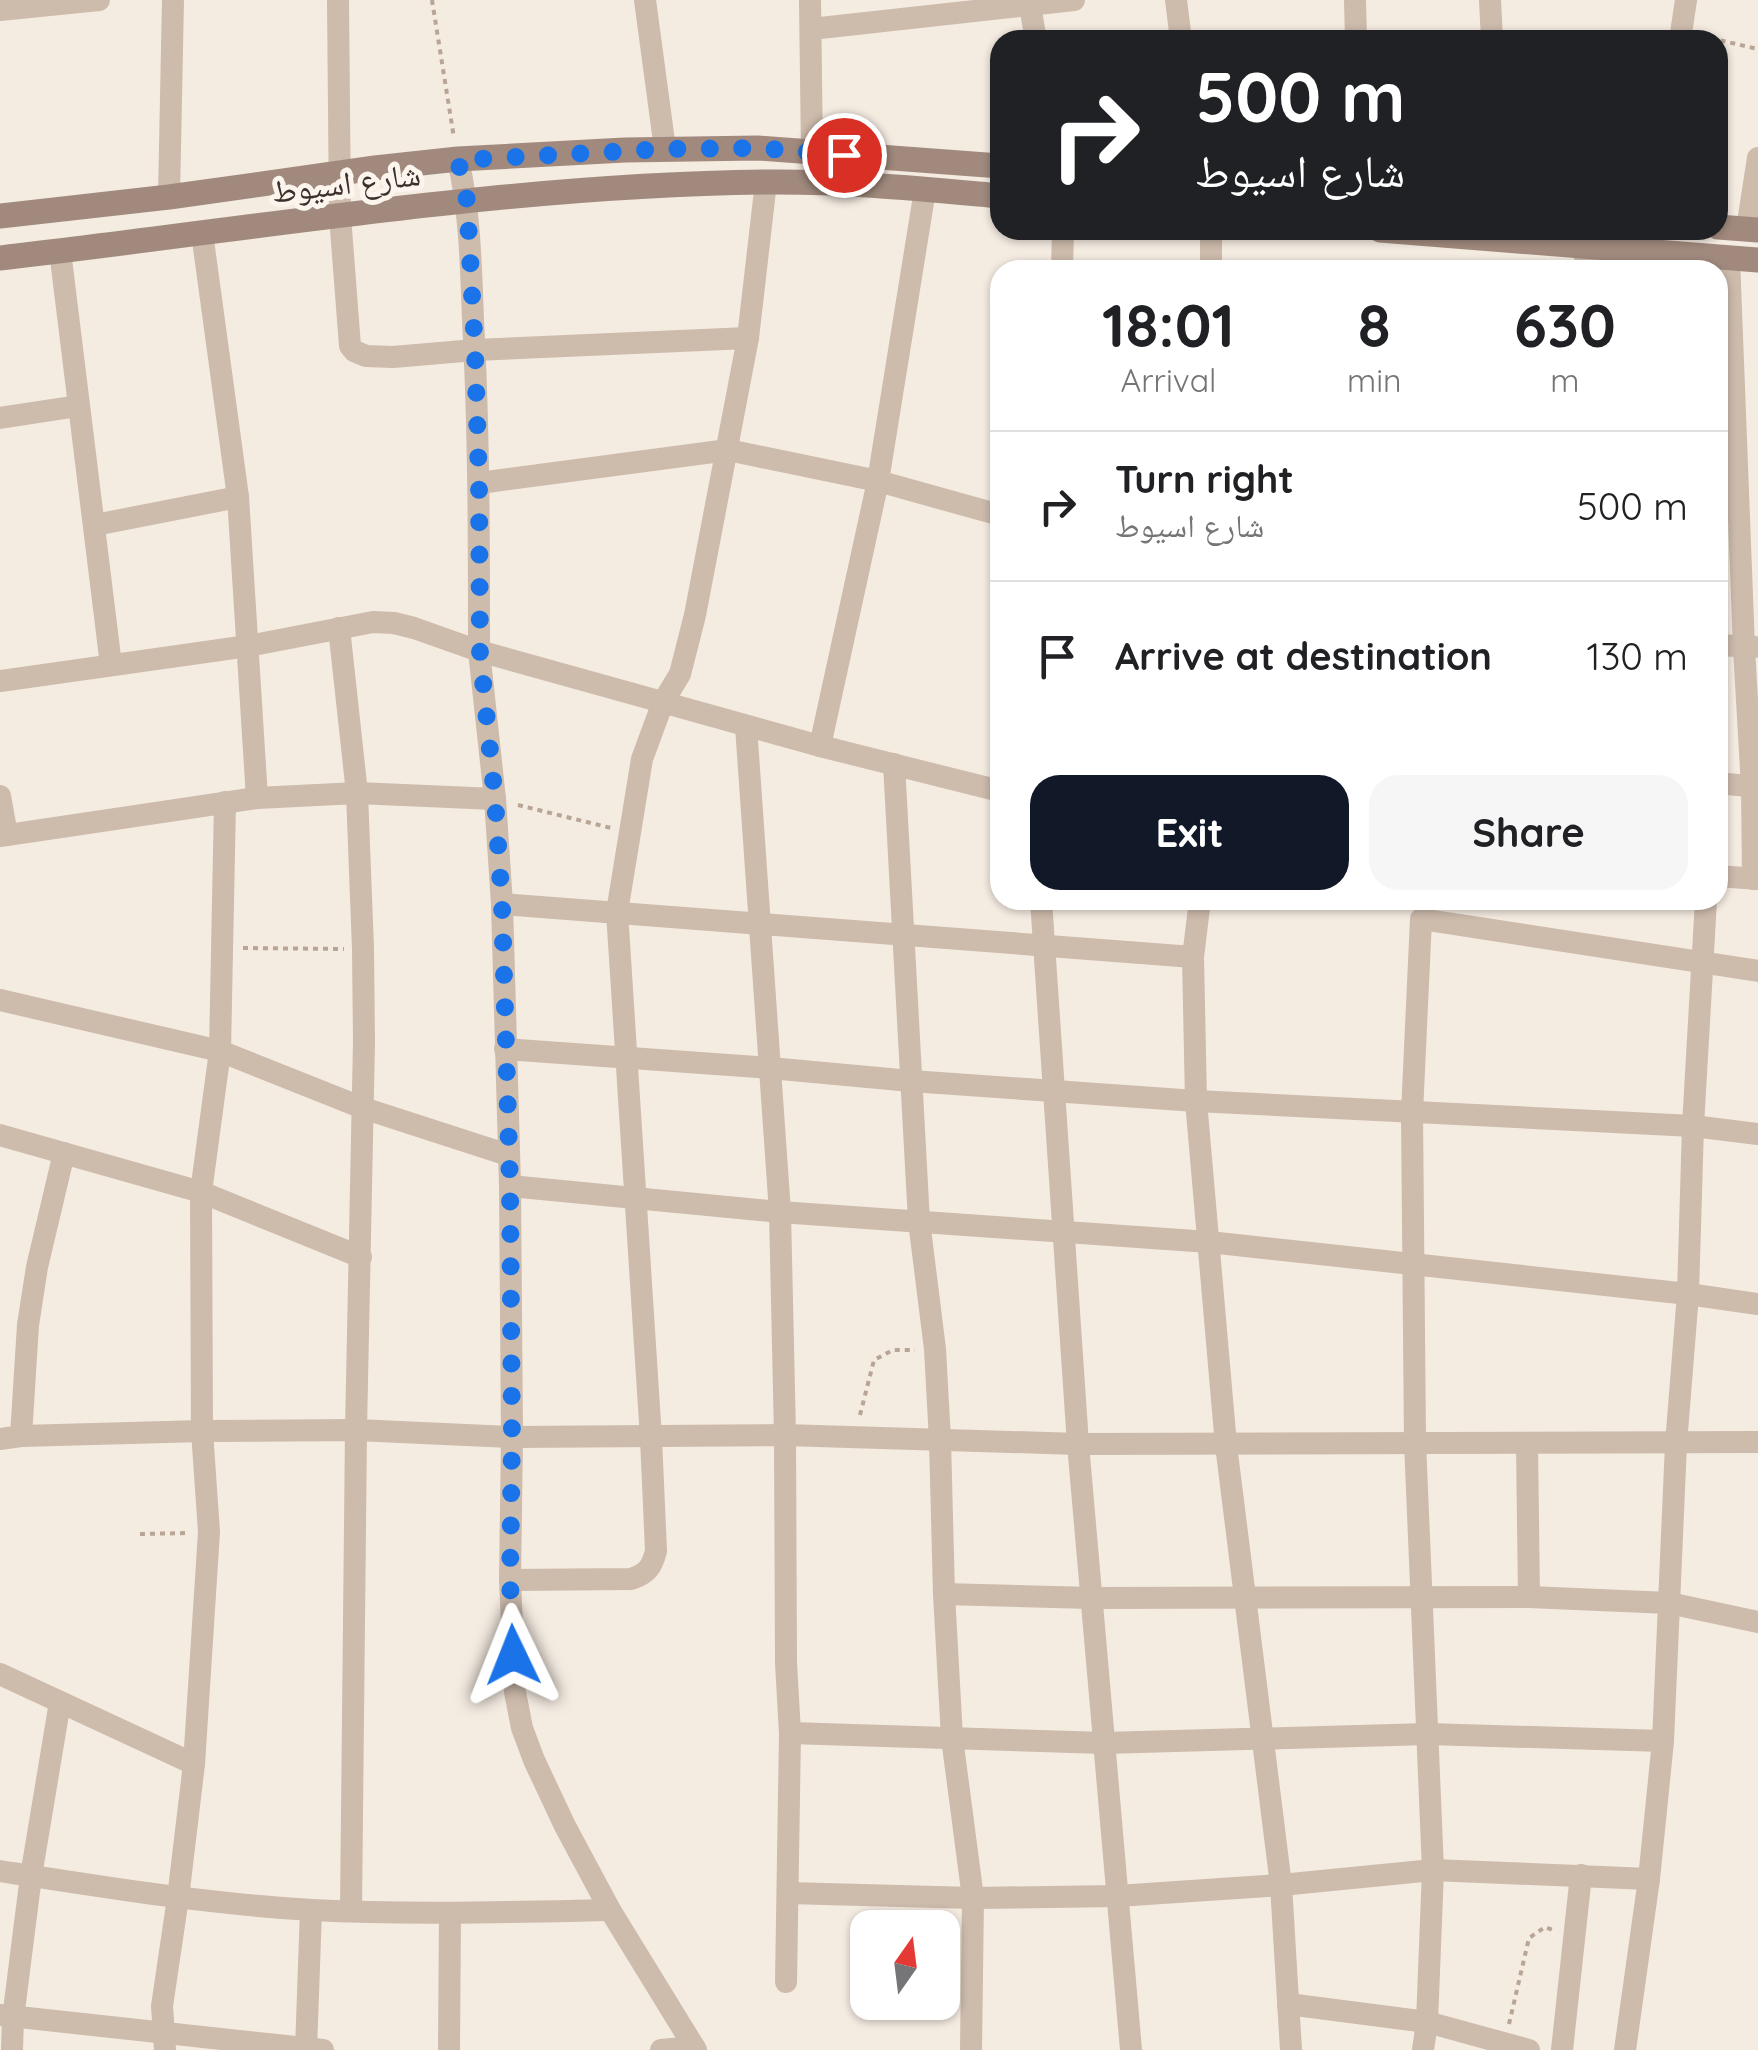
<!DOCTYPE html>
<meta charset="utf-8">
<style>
:root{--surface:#fff;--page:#f6f6f6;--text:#202124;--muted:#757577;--line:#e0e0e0;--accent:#111827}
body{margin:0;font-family:Quicksand,"Noto Naskh Arabic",sans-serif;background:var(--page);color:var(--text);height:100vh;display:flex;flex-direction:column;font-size:38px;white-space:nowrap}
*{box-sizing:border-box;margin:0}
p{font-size:32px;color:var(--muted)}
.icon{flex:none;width:55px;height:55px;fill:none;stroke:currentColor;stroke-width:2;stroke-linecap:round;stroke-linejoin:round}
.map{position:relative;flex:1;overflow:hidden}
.side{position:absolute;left:990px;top:260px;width:738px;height:650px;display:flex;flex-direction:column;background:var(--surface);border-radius:30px;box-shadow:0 2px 8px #0004}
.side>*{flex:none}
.hud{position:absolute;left:990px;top:30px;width:738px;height:210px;border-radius:30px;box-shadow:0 2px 8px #0004;background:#202124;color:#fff;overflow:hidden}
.needle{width:65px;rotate:14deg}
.tools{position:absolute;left:850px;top:1910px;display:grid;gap:20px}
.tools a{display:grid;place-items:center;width:110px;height:110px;border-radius:20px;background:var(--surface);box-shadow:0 2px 8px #0004;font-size:50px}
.pin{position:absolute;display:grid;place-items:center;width:85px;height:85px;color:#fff;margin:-42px;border:5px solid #fff;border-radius:50%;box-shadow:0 2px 10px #0007}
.me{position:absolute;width:110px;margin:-55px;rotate:358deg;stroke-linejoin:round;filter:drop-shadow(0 0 8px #0008)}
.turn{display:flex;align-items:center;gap:35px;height:210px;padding:0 40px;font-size:45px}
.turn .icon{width:130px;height:130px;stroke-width:2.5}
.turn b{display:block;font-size:70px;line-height:85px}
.eta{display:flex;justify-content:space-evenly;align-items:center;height:170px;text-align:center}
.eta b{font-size:60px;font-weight:700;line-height:70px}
.primary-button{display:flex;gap:20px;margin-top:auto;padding:20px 40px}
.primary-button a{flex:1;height:115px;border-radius:30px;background:var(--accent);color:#fff;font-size:40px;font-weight:700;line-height:115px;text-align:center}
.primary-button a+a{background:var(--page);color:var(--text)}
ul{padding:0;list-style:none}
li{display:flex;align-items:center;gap:30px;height:150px;padding:0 40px;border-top:2px solid var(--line)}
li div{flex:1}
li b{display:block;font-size:38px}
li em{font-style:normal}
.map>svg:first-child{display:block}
</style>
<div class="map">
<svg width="1758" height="2050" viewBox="0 0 1758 2050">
<rect width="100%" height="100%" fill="#f4ebe1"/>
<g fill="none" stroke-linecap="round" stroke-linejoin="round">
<g stroke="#b9a596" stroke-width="4" stroke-dasharray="5 5" stroke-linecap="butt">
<polyline points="432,0 454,138"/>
<polyline points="1701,36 1758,49"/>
<polyline points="518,805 611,828"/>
<polyline points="243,948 344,949"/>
<polyline points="860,1415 874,1360 893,1350 915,1350"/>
<polyline points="140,1534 190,1533"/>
<polyline points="1509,2024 1529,1938 1545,1927 1553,1930"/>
</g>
<g stroke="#cdbbac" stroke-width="22">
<polyline points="338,0 340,216 350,346 354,351 366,356 393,357 475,350 748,338"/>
<polyline points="645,0 665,149"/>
<polyline points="810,0 812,153"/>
<polyline points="1029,0 1036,40"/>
<polyline points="1176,0 1181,40"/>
<polyline points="1355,0 1356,40"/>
<polyline points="1490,0 1492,40"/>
<polyline points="0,10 99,0"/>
<polyline points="811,29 1074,0"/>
<polyline points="1680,40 1686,0"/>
<polyline points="169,197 173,0"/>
<polyline points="1747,229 1758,158"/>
<polyline points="1211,230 1211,270"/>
<polyline points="202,233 238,497 257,798"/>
<polyline points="60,251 111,665"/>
<polyline points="1729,258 1744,648 1752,787 1753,879"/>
<polyline points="1062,270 1063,230"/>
<polyline points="1585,270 1585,247"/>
<polyline points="0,418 78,406"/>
<polyline points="479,483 728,450 878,481 1000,515"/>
<polyline points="95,525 238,497"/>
<polyline points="339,628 357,793 363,949 364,1042 356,1430 351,1911"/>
<polyline points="1718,645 1755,647"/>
<path d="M0,681L248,646L373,622L394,623L414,628L479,651C479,541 479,431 473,320C471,265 470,213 458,159"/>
<polyline points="746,726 780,1212 785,1435 786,1663 790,1733 786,1982"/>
<polyline points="820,746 878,481 925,190"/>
<polyline points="894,764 919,1221 935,1349 940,1440 944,1594 952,1738 973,1898 971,2050"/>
<polyline points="1718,783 1758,787"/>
<polyline points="0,796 7,835"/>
<polyline points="0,836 257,798 357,793 495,799"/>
<polyline points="1718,876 1758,879"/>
<polyline points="1041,900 1078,1444 1131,2050"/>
<polyline points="1200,900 1193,957 1196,1101 1226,1445 1281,1885 1291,2050"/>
<polyline points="502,904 1193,957"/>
<polyline points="0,1000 220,1051 363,1108 508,1155"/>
<polyline points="505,1049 770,1068 911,1081 1196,1101 1693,1126 1758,1134"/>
<polyline points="0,1135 201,1192 361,1257"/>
<polyline points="510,1186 780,1212 1209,1242 1688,1294 1758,1304"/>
<polyline points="21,1436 28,1325 37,1267 64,1153"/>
<polyline points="0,1439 21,1436 202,1431 356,1430 512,1437 785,1435 1078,1444 1758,1442"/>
<polyline points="1527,1444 1529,1597"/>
<path d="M510,1580L631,1579C647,1574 652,1567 656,1551L651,1438L617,912L642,759L663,702L680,674L695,615L748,338L766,182"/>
<polyline points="944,1594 1091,1598 1529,1597 1669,1603 1758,1622"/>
<polyline points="0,1674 194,1764"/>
<polyline points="790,1733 1104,1743 1428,1734 1663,1741 1649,1879 1625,2050"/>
<polyline points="1663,1741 1676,1444 1688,1294 1693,1126 1706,900"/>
<path d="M0,1871C103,1887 207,1904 312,1910C411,1915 511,1912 610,1910"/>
<polyline points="788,1893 973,1898 1117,1896 1281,1885 1433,1870 1649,1879"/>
<polyline points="1288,2004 1427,2022 1529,2050"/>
<polyline points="0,2015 323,2050"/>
<polyline points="12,2050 13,2018 31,1876 60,1702"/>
<polyline points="165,2050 162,2006 178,1898 194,1764 209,1532 202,1431 201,1192 220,1051 225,802"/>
<polyline points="306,2050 311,1910"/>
<polyline points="449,2050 450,1913"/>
<polyline points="661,2050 694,2047"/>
<polyline points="696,2050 610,1910 565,1826 534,1760 522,1728 515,1692 510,1580 512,1437 510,1186 502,904 495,799 479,651 820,746 1000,791"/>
<polyline points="1423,2050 1427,2022 1433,1870 1415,1442 1412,1113 1421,919 1758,971"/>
<polyline points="1562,2050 1581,1875"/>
</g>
<g stroke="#a18a7d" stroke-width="25">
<polyline points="0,216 169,197 375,168 458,159 625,150 758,148 1000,166"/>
<polyline points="1718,227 1758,230"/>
<polyline points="1380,230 1758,260"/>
<path d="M0,258C254,229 508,185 765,182C843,181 922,189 1000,196"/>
</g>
</g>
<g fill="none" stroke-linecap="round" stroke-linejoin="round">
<polyline stroke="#1a73e8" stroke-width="18" stroke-dasharray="0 32.4" points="513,1655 510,1580 512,1437 510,1186 502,904 495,799 480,652 479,482 475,350 467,200 458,160 665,149 758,148 844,155"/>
</g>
<g text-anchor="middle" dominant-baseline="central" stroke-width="10" stroke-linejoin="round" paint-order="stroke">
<g font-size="32" fill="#3b302b" stroke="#fbf5ee">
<text transform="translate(346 182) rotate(-7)">شارع اسيوط</text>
</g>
</g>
</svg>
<div class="tools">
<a><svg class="needle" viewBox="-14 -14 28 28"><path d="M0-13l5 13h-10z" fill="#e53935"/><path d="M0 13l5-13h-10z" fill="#757577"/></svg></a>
</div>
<div class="pin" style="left:844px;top:155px;background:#d93025"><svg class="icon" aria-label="arrive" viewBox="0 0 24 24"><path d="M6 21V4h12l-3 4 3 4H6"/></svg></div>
<svg class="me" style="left:513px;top:1655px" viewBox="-20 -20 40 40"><path d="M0-17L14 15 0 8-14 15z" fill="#1a73e8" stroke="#fff" stroke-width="4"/></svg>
<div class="hud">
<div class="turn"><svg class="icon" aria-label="right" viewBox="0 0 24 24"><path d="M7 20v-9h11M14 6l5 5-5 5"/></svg><div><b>500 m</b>شارع اسيوط</div></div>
</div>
<section class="side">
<div class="eta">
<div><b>18:01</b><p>Arrival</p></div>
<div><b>8</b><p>min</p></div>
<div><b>630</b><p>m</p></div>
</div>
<ul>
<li><svg class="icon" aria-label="right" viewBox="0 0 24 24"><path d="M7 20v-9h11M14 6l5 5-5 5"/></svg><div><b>Turn right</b><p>شارع اسيوط</p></div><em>500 m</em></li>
<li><svg class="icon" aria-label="arrive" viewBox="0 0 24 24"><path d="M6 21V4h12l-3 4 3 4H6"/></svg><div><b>Arrive at destination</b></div><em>130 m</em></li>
</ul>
<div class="primary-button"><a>Exit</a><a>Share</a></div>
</section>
</div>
